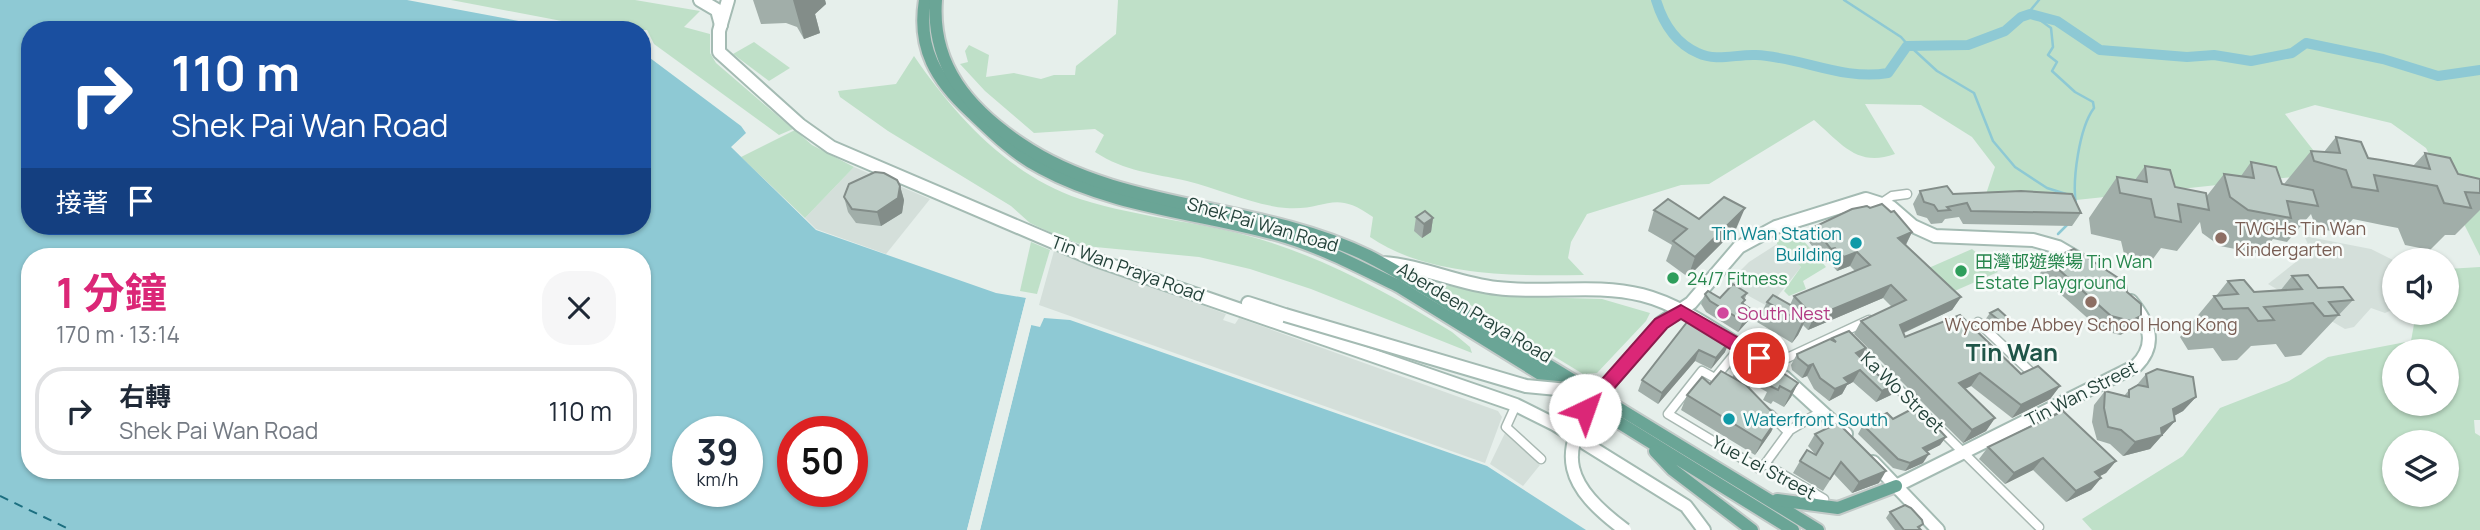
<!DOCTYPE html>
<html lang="zh-TW">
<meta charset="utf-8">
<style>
:root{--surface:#fff;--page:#f6f6f7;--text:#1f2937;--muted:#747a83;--line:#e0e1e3;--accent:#db2777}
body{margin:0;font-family:Manrope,"Noto Sans TC",sans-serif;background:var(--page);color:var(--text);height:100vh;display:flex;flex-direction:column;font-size:26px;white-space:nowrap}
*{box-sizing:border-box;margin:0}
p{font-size:23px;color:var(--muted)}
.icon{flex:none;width:38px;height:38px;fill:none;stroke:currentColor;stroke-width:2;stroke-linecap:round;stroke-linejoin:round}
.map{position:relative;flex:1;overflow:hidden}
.sheet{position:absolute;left:21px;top:248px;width:630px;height:231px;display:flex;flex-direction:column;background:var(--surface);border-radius:28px;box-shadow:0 2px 5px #0004}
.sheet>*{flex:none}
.top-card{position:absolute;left:21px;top:21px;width:630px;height:214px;border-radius:28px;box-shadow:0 2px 5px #0004;background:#1a4fa0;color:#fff;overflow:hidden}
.tools{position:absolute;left:2382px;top:248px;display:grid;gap:14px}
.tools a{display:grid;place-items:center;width:77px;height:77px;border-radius:50%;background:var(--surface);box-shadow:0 2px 5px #0004;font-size:35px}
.speed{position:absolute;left:672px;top:416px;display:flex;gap:14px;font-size:35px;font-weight:700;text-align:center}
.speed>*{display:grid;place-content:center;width:91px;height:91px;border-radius:50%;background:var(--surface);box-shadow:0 2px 5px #0004;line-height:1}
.speed small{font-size:18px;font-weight:400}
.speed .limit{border:10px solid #d22;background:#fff;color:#111}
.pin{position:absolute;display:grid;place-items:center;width:60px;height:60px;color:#fff;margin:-30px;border:4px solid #fff;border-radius:50%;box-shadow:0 2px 7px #0007}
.me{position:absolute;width:77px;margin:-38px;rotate:42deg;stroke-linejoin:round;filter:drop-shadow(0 0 5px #0008)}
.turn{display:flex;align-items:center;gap:24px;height:147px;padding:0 35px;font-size:32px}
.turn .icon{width:91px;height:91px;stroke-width:2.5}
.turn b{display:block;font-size:49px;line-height:60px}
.then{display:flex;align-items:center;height:66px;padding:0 35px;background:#0003;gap:14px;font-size:26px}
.round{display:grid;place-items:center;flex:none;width:74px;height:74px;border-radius:28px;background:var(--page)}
.head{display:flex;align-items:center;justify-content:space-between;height:119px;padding:0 35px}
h1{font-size:42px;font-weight:700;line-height:52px;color:var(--accent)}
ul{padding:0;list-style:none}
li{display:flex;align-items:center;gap:21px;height:88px;margin:0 14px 10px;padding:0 21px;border:4px solid var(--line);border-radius:28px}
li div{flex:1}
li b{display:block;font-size:26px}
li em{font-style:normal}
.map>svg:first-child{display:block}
</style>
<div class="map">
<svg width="2480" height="530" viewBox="0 0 2480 530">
<rect width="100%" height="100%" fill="#e6efeb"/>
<g fill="#d4dfda">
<polygon points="854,167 930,199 886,254 816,229 805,218"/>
<polygon points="2304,236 2371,249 2395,261 2394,309 2385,313 2371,308 2354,327 2345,329 2268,284 2311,250"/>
<polygon points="1777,244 1801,267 1769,307 1727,284 1749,262"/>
<polygon points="1054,251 1226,314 1223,320 1235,324 1239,318 1498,411 1502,417 1485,463 1039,305"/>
<polygon points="1505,433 1540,465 1523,486 1490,464"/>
</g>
<g fill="#bfe0c8" fill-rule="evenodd">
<polygon points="451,0 635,0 700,11 684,27 710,34 710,53 716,63 793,129 779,135 654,44 647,30 609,30"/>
<path d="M1118,0H2480V256L2426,148L2391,123L2315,105L2285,114L2331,173L2048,203H1983L1995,167L1972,137L1921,105L1865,104L1895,154C1857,168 1841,143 1814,120L1709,184L1681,185L1587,214L1571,242L1568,258L1584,275C1516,276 1428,277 1370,237L1373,217C1333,188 1327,211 1286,208C1253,205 1219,189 1187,181C1152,173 1126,172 1095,152L1104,135L1095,129L1034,133L985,91L960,64L968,62L965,51L969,45L989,55L986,77L1014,73L1041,79L1054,75H1075L1076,66L1116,34Z"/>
<polygon points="754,42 790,68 769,81 733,54"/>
<path d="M914,56C955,116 1009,175 1080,199C1142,219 1210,222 1272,243C1336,264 1395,297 1452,332L1470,347L1472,353L1311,289L1250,269L1199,257L1085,246L1056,235L1030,223L1011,206L888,131L840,97L838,91L896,84Z"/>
<polygon points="795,130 812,145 854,167 805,218 741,157"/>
<polygon points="1797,233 1826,267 1803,281 1806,289 1789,296 1784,291 1801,267 1777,244 1777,240"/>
<polygon points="1031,242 1050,250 1037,294 1020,291"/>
<polygon points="1972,249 1998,272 1950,293 1924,270"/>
<path d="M2480,267V420H2474L2475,433L2480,436V530H2092L2082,519L2183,456L2220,408L2289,381L2328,357L2411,341L2416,313H2446L2447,269ZM2394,352H2446V404H2394ZM2394,443H2446V495H2394Z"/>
<polygon points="1436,284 1531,297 1602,299 1650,313 1646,321 1597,373 1583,374"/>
</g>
<g fill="#8ec9d4" fill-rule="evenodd">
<path d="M0,0H407L567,30H30V226H642V52L741,126L746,133L731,147L816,230L996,293L1026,298L967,530H0ZM30,257H642V471H30ZM688,432H747V492H688ZM793,432H852V492H793Z"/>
<polygon points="1044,318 1070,320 1487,466 1586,530 980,530 1031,325 1040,327"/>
</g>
<g fill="#e6efeb">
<polygon points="1026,298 1029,298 970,530 967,530"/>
<polygon points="1032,322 980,530 976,530 1027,325"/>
</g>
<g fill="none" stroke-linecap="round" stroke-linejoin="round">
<g stroke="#8ec9d4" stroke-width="2.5">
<polyline points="1844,0 1901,37 1908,45"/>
<path d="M2039,0L2029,12L2051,28L2053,47L2048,55L2057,62L2052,71L2075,92L2093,102L2094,108C2079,128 2072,181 2076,205"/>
<polyline points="1913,49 1937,71 1974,93 1993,141 2015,167 2047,188 2066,194"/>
<polyline points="2058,234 2069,223"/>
</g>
<path stroke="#8ec9d4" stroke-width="10" d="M1656,0C1663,23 1675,43 1698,53C1717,62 1736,54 1756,55C1801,57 1843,81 1888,73L1907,46L1968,45L2005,31L2021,17L2030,14L2057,21L2100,50L2187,57L2214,55L2251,61L2292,53L2306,43L2383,59L2438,76L2480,70"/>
<polyline stroke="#1c6f80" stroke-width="2" stroke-dasharray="9 7" stroke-linecap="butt" points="0,496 71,530"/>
<g stroke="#a8b8b2" stroke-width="11">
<g id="street">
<polyline points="1883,202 1892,196 1907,194"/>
<polyline points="1978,322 2036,377"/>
<polyline points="1842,333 2039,527"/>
<polyline points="1770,366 1869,320"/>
<polyline points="1715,378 1741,346"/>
<polyline points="1722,382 1702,371 1668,414 1758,468 1765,464 1824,499"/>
<polyline points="1516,405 1506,427 1541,459"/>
<polyline points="1770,414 1788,432"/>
<polyline points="1765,464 1790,430 1822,411"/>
</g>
</g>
<g stroke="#a4bbb3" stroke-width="16">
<g id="secondary">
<polyline points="700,0 717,10 721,25"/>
<polyline points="728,0 719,31 719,52 800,125 831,147 1093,259 1516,405 1554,424 1686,506 1704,530"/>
<path d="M1382,263C1421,265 1458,284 1497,288C1545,294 1595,283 1642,295C1682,305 1721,335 1756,356"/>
<polyline points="1248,303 1285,315"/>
<polyline points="1784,377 1846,434"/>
<polyline points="1600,394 1661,323 1691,303 1739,247 1776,227 1866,199 1891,207 1913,226 1935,236 2033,240 2058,247 2082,261"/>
<polyline points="1873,462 1938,530"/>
<path d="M1896,486L2136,366C2158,344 2149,323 2131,301"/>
</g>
</g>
<g stroke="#c2cac8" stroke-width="16">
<g id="primary">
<path d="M925,0C917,48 936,80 971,112C992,132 1014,154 1041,168C1116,209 1205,213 1286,237C1325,249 1361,268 1398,286L1793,530"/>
<path d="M936,0C931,66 969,109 1021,144C1121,212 1259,202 1368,256C1418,281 1466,316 1515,345C1616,407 1717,468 1818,530"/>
<polyline points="1655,451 1673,470 1752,530"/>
<polyline points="1777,500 1838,508 1896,486"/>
</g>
</g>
<use href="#street" stroke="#fff" stroke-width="8"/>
<use href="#secondary" stroke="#fff" stroke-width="12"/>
<use href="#primary" stroke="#6aa596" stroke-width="12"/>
<g stroke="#a4bbb3" stroke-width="16" stroke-linecap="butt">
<g id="secondary-bridge">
<polyline points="1285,315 1526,386 1568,390 1589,385"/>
<path d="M1600,394C1553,454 1567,487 1625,530"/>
</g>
</g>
<use href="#secondary-bridge" stroke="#fff" stroke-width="12"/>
</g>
<g fill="#a1aea9">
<polygon points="753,0 825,0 826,4 815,14 820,33 804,39 797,27 786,23 761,24"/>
<polygon points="2336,137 2368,158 2413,166 2425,153 2458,174 2480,179 2480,210 2455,235 2445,235 2430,250 2405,245 2398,228 2382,225 2353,219 2341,233 2316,228 2311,214 2287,242 2273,239 2261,254 2220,246 2202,233 2200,222 2177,251 2161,248 2150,263 2125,258 2121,241 2091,234 2089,218 2117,177 2135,180 2145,166 2175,187 2206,197 2224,174 2241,176 2251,162 2284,184 2311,151 2324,152"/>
<polygon points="900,186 904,200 902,213 881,226 856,223 848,212 844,197"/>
<polygon points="1920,191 1953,194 2081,213 2072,226 1963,224 1959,217 1945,219 1942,223 1931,224 1927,218 1917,215 1913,204"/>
<polygon points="1870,208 1912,232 1906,245 1961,297 1952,310 1904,333 1905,337 2060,386 2050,399 2012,418 1971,386 1965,389 1995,418 1986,431 1963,443 1854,334 1861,321 1892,307 1883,298 1808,330 1803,325 1798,335 1792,343 1757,322 1767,302 1790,305 1794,296 1855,271 1850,266 1837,271 1828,261 1825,262 1808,241 1814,227"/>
<polygon points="1654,210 1699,219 1736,229 1688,277 1666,261 1672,245 1648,231"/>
<polygon points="1416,217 1433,218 1431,232 1422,238 1414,231"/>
<polygon points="2048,260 2127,292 2141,316 2130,330 2120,335 2101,330 2039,275"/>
<polygon points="2292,276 2318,288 2353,300 2301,355 2285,357 2276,344 2251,346 2237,360 2222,361 2213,348 2188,350 2180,337 2214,296 2216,296 2228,281 2254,292 2280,291"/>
<polygon points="1747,293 1743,304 1748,321 1738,332 1706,312 1701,304 1705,294 1720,298"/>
<polygon points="1990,313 2004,326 1996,330 1985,320"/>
<polygon points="1691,317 1725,352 1711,369 1695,361 1658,404 1638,391 1642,380"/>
<polygon points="1832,338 1891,395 1876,402 1853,382 1847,385 1842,394 1829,401 1814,389 1807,376 1802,378 1792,370 1791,365 1797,354 1831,340"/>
<polygon points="1737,355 1798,383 1791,397 1784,407 1773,401 1771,404 1763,400 1767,392 1753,384 1749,388 1778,418 1771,432 1755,455 1681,410 1687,395 1710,384 1732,378 1735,372 1730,369"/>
<polygon points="2146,374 2196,397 2183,411 2174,416 2175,421 2150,449 2123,456 2110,444 2097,440 2092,422 2094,405 2105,391 2124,396 2129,390 2136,386"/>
<polygon points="1893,419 1946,437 1940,445 1926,452 1923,463 1905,471 1893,468 1858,434 1863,425"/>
<polygon points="1815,434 1879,483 1852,493 1834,474 1823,491 1793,473 1800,461 1816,455 1808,446"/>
<polygon points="1988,447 2116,461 2106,473 2099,476 2101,478 2091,490 2066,502 2033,470 2005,484 1979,459"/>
<polygon points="1890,512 1923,524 1920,528 1921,530 1895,530 1886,518"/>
</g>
<g fill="#838d89">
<polygon points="793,0 825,0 826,4 815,14 820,33 804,39"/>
<polygon points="900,186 904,200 902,213 881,226 877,212"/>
<polygon points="1745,208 1736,229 1688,277 1695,257"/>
<polygon points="1433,218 1431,232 1422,238 1424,224"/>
<polygon points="1912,232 1905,246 1898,238"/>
<polygon points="1835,248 1828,261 1825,262 1831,249"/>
<polygon points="1857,252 1850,266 1837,271 1844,257"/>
<polygon points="1891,285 1883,298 1808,330 1814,317"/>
<polygon points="1961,297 1952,310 1892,338 1900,325"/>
<polygon points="1752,310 1748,321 1738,332 1743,321"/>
<polygon points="1808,315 1798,335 1792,343 1802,322"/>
<polygon points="2141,316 2130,330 2120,335 2131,321"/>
<polygon points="2009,319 2004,326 1996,330 2001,322"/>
<polygon points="1730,341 1725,352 1711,369 1716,358"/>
<polygon points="1866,348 1860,360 1856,353"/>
<polygon points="1699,350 1695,361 1658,404 1662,393"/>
<polygon points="1813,364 1807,376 1802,378 1808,366"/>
<polygon points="1760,369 1753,384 1748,389 1755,375"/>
<polygon points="1860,370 1853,382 1847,385 1842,394 1829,401 1835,389 1844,378"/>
<polygon points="1980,373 1971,386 1950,396 1959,383"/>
<polygon points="1798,383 1791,397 1784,407 1791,392"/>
<polygon points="1898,383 1891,395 1876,402 1882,391"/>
<polygon points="2060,386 2050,399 2012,418 2021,405"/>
<polygon points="2196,397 2183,411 2161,423 2173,409"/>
<polygon points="1778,418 1771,432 1755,455 1762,441"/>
<polygon points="1995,418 1986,431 1963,443 1972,430"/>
<polygon points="2175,421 2150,449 2123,456 2135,442"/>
<polygon points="1946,437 1940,445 1917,457 1923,448"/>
<polygon points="1929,454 1923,463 1905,471 1910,463"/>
<polygon points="2043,458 2033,470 2005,484 2014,473"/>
<polygon points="2116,461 2106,473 2085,484 2095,472"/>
<polygon points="1886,471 1879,483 1852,493 1859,482"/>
<polygon points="2101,478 2091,490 2066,502 2076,491"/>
</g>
<g fill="#bbcac4" stroke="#838d89" stroke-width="2">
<polygon points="2336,137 2361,142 2368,158 2381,160 2430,169 2425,153 2450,158 2458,174 2480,179 2480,193 2465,192 2471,208 2444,203 2437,186 2421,183 2374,175 2378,191 2352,187 2346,170 2314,161 2311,151 2340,153"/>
<polygon points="2251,162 2276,167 2282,184 2313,190 2318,206 2287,201 2291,218 2248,210 2230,197 2224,174 2254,178"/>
<polygon points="2145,166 2170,170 2175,187 2206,193 2209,210 2178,204 2181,222 2155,217 2151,199 2120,193 2117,177 2147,182"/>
<polygon points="875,172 884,173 897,180 900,186 898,198 877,212 852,209 844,197 849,184"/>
<polygon points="1947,186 1953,194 2021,191 2072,194 2081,213 1971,211 1967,203 1947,207 1950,210 1938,211 1934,205 1924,202 1920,191"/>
<polygon points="1724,197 1745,208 1695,257 1673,241 1687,229 1654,210 1668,199 1699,219"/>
<polygon points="1882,204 1891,212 1894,211 1912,232 1898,238 1961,297 1900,325 1905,337 1960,315 2021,374 2038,366 2060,386 2021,405 1980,373 1959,383 1995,418 1972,430 1861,321 1906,300 1891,285 1814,317 1794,296 1870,265 1857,252 1844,257 1835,248 1831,249 1814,227 1852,209 1867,206 1870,208"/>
<polygon points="1425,211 1433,218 1424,224 1416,217"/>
<polygon points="2074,249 2126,283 2127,292 2141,304 2141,316 2131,321 2111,316 2048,260"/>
<polygon points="2308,275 2318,288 2343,287 2353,300 2329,302 2339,315 2328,316 2324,316 2313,303 2264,307 2274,320 2258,321 2248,308 2223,309 2214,296 2238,294 2228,281 2240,280 2244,280 2254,292 2302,289 2292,276"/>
<polygon points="1733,284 1747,293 1742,297 1745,300 1742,303 1752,310 1743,321 1710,301 1705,294 1708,291 1720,298"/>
<polygon points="1773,295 1808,315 1802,322 1767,302"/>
<polygon points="1998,309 2009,319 2001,322 1990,313"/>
<polygon points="1691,317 1730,341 1716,358 1699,350 1662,393 1642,380"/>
<polygon points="1849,331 1866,348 1856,353 1878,375 1884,378 1890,375 1898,383 1882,391 1860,370 1844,378 1849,383 1835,389 1820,378 1813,364 1808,366 1798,358 1797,354 1830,339 1836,342 1832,338"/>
<polygon points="1743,347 1798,383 1791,392 1780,386 1778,390 1770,386 1774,378 1760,369 1755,375 1738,366 1744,359 1737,355"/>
<polygon points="2157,369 2193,377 2196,397 2173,409 2175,421 2161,428 2162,435 2135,442 2121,430 2108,427 2104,408 2105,391 2129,397 2129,390 2138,385 2148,387 2146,374"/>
<polygon points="1721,371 1746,385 1778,418 1762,441 1687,395 1702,377 1710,384"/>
<polygon points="1912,409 1915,411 1920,409 1946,437 1923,448 1929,454 1910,463 1898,459 1863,425 1887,413 1893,419"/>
<polygon points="2063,411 2116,461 2095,472 2101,478 2076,491 2043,458 2014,473 1988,447"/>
<polygon points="1838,423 1886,471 1859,482 1841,462 1830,479 1800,461 1807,450 1816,455 1823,443 1815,434"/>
<polygon points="1905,505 1911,508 1922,520 1923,524 1918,527 1921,530 1904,530 1890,512"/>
</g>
<polygon fill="#db2777" stroke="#8e194d" stroke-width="2" points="1681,305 1765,353 1767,358 1765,363 1753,363 1681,319 1667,328 1591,415 1579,415 1577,410 1579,405 1655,319"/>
<g fill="#8d6e63" stroke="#f7fbf9" stroke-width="2.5">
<circle cx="2221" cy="238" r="7"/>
<circle cx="2091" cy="302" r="7"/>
</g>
<g fill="#0f9aa8" stroke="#f7fbf9" stroke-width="2.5">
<circle cx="1856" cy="243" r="7"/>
<circle cx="1729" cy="419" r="7"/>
</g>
<g fill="#2e9e5b" stroke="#f7fbf9" stroke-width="2.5">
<circle cx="1961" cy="271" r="7"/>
<circle cx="1673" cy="278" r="7"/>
</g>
<circle fill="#d1479c" stroke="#f7fbf9" stroke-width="2.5" cx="1723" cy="313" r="7"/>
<g text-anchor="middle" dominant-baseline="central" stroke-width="5" stroke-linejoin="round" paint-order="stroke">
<g font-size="18" fill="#24423a" stroke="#f7fbf9">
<text transform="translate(1263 224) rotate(16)">Shek Pai Wan Road</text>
<text transform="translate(1128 268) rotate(20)">Tin Wan Praya Road</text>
<text transform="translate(1475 312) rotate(31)">Aberdeen Praya Road</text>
<text transform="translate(1903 392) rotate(44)">Ka Wo Street</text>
<text transform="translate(2081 393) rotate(-27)">Tin Wan Street</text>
<text transform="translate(1764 467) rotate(28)">Yue Lei Street</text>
</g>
<g font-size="18" fill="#785e54" stroke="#f7fbf9" text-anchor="start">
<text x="2235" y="228">TWGHs Tin Wan<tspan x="2235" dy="21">Kindergarten</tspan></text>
<text x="2091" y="324" text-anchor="middle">Wycombe Abbey School Hong Kong</text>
</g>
<g font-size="18" fill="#0d838f" stroke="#f7fbf9" text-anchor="end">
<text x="1842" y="233">Tin Wan Station<tspan x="1842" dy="21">Building</tspan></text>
<text x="1743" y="419" text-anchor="start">Waterfront South</text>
</g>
<g font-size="18" fill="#27864d" stroke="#f7fbf9" text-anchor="start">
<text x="1975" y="261">田灣邨遊樂場 Tin Wan<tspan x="1975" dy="21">Estate Playground</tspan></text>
<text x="1687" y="278">24/7 Fitness</text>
</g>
<g font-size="18" fill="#b23c85" stroke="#f7fbf9" text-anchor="start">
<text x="1737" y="313">South Nest</text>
</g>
<g font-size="24" font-weight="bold" fill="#1f5548" stroke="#f7fbf9">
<text x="2012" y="351">Tin Wan</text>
</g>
</g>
</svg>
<div class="tools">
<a><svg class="icon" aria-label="sound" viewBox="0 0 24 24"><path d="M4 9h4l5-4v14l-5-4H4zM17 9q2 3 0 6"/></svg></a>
<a><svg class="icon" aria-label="search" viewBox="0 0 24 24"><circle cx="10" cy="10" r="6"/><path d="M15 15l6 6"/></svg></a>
<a><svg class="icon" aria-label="layers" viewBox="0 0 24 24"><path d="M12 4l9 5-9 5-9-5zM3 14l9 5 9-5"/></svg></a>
</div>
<div class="speed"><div>39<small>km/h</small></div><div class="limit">50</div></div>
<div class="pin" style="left:1759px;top:358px;background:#d93025"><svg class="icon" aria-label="arrive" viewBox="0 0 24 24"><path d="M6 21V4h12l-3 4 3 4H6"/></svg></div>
<svg class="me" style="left:1585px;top:410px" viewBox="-20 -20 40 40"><circle r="19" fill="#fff"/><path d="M0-13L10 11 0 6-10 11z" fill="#db2777"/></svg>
<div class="top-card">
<div class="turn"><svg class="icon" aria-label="right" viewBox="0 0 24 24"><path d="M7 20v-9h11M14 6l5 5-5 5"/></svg><div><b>110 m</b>Shek Pai Wan Road</div></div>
<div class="then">接著<svg class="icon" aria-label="arrive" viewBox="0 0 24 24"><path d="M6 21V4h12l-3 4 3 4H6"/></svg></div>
</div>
<section class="sheet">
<div class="head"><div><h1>1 分鐘</h1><p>170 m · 13:14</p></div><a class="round"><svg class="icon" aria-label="close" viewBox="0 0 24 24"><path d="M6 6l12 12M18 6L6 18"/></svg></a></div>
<ul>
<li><svg class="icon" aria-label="right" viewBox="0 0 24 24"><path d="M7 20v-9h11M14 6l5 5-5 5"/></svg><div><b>右轉</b><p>Shek Pai Wan Road</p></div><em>110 m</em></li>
</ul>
</section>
</div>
